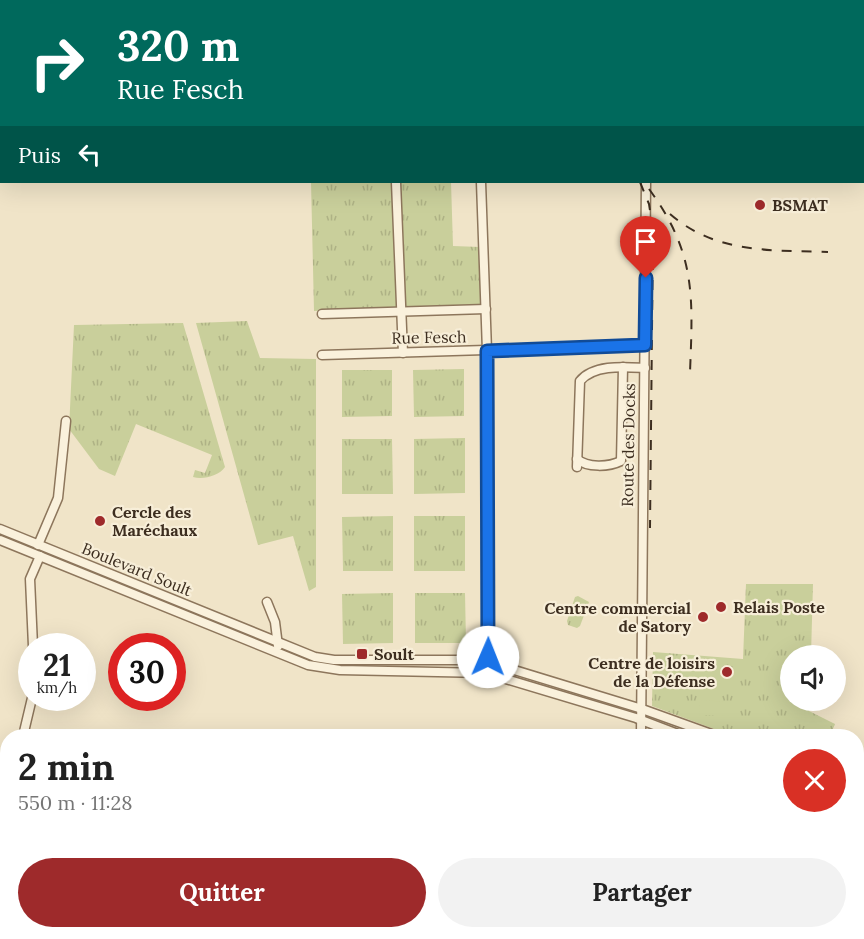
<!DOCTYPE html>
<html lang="fr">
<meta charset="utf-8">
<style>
:root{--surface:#fff;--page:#f2f2f2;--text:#222;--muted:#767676;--accent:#9e2a2b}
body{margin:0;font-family:Lora,serif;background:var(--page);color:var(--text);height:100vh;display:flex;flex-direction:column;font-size:22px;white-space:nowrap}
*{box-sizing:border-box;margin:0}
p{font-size:20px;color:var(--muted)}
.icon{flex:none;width:33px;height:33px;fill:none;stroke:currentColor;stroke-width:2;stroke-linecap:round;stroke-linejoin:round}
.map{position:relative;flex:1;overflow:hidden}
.details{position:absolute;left:0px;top:729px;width:864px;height:210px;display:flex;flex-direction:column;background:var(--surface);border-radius:24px 24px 0 0;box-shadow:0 6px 24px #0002}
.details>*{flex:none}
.top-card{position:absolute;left:0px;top:0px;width:864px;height:183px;box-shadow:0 6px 24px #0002;background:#00695c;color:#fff;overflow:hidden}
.fabs{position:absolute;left:780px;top:645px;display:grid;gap:12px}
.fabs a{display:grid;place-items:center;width:66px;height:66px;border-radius:50%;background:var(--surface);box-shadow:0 6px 24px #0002;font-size:30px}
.speed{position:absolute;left:18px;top:633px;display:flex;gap:12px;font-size:30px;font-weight:700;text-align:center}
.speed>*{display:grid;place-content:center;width:78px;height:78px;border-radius:50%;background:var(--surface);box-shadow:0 6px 24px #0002;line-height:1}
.speed small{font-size:15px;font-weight:400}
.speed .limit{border:9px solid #d22;background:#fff;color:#111}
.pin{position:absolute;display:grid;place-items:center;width:51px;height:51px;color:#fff;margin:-62px -26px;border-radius:50% 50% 50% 0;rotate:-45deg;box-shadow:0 0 6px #0007}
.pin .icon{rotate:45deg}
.me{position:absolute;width:66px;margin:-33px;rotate:1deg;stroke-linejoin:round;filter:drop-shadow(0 0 4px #0008)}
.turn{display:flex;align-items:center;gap:21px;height:126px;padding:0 18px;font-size:27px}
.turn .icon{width:78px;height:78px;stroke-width:2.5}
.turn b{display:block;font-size:42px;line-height:51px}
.then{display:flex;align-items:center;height:57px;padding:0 18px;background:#0003;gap:12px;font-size:22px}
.round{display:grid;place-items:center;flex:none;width:63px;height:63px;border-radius:32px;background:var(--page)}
.headline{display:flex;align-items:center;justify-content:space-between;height:102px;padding:0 18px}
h1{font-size:36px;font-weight:800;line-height:45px}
.cta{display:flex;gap:12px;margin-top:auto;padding:12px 18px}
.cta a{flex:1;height:69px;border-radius:36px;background:var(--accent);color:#fff;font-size:24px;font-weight:800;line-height:69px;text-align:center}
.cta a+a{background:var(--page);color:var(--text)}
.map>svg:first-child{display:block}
</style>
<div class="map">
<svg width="864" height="939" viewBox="0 0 864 939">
<defs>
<pattern id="grass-tufts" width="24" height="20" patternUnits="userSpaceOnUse" patternTransform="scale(1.5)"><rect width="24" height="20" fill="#c9cf9b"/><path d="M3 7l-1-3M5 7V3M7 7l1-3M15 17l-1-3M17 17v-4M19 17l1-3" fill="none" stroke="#aeb285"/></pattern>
<pattern id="forest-crowns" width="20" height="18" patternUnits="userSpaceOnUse" patternTransform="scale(1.5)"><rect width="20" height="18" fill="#c9cf9b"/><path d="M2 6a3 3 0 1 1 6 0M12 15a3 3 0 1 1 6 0" fill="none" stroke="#aeb285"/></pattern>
</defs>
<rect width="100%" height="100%" fill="#f0e4c8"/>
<g fill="url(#grass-tufts)">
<polygon points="311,182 451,182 453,246 480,247 482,306 314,311"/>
<polygon points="247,321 260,358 316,359 316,587 309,591 293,536 258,545 196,323"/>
<path d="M183,323L225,467C219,476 203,480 193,477L195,470L205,473L212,455L136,424L115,476L99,469L69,429L74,325Z"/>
<polygon points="464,369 464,416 414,417 413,370"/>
<polygon points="342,370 392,370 392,416 342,417"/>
<polygon points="465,438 465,493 414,494 414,439"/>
<polygon points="342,439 392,439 393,494 342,494"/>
<polygon points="393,516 393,571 343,571 342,517"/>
<rect x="414" y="516" width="51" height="55"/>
<polygon points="746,584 813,584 811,655 790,656 790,700 810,701 809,711 835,724 830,736 733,736 652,706 653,652 743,659"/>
<polygon points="393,593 393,643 343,644 342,594"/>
<polygon points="415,593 465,593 466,643 415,643"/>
<polygon points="578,596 589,602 580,626 577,628 568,625 567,621 575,597"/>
</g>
<polygon fill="url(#forest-crowns)" points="8,0 564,0 9,2"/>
<g fill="#c9cf9b">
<polygon points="700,700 729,702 729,716 699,715"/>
<polygon points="111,932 456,932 457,939 120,939"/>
</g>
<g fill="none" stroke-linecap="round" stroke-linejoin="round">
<g stroke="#8d765c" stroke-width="11">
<g id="minor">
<polyline points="602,2 602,0"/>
<polyline points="396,182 403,353"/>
<polyline points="481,182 487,351 487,666"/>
<polyline points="322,314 486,309"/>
<polyline points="322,355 645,345"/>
<path d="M577,459C587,468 609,467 621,461L623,367"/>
<path d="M577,467L580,381C594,364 625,367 645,368"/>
<polyline points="0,529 315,657 334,660 468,660 488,662 642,709 717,736"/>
<polyline points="0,540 308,665 340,670 486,673 636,718 683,736"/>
<polyline points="38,545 58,498 66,421"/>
<polyline points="267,602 275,622 278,646"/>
<polyline points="33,646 30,579 40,556"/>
<polyline points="23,736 32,698"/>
<polyline points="641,736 646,182"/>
<polyline points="856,791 864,777"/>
<polyline points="856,804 864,807"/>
<polyline points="856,828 864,814"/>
<polyline points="105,932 113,939"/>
<polyline points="638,939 639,932"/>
<polyline points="707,939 712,932"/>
<polyline points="780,939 784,932 798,939"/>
</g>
</g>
<g stroke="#5b4430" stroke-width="15">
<g id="highway">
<polyline points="732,2 741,0"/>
<polyline points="822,2 830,0"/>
<polyline points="0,15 2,15"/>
<polyline points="0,32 2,31"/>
<polyline points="0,51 2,50"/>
</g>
</g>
<use href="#minor" stroke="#faf1dc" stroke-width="8"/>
<use href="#highway" stroke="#e0a458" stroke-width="12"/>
<g stroke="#3d2e20" stroke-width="2" stroke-dasharray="10 10" stroke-linecap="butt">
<polyline points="862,34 864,34"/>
<polyline points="0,73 2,73"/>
<polyline points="640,182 649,204 653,230 650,528"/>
<path d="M649,189C696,253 693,296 690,372"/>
<path d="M670,214C716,254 771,250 828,252"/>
</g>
</g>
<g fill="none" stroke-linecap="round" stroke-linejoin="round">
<g stroke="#114b97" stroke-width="15">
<polyline id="route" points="488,657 487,351 645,345 646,278"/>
</g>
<use href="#route" stroke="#1a73e8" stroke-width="10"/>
</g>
<g fill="#9e2a2b" stroke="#f7eed8" stroke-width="2">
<circle cx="760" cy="205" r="6"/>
<circle cx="100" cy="521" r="6"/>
<circle cx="721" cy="607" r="6"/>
<circle cx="703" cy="617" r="6"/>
<rect x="356" y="648" width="12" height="12" rx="3"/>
<circle cx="727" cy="672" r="6"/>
</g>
<g text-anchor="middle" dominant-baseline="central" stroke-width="4.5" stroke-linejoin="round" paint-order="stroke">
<g font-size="16" font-weight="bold" fill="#3d2e20" stroke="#f7eed8" text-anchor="start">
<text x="772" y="205">BSMAT</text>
<text x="112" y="512">Cercle des<tspan x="112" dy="18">Maréchaux</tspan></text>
<text x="733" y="607">Relais Poste</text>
<text x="691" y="608" text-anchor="end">Centre commercial<tspan x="691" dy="18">de Satory</tspan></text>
<text x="374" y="654">Soult</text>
<text x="715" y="663" text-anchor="end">Centre de loisirs<tspan x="715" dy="18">de la Défense</tspan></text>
</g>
<g font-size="16" fill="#3d2e20" stroke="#f7eed8">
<text transform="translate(429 337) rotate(-1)">Rue Fesch</text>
<text transform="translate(628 445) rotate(-89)">Route des Docks</text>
<text transform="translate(137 569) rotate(22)">Boulevard Soult</text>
</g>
</g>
</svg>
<div class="fabs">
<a><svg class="icon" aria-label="sound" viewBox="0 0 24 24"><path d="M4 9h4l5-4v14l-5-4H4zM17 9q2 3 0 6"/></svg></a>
</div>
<div class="speed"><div>21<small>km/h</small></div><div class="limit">30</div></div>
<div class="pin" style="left:646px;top:278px;background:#d93025"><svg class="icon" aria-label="arrive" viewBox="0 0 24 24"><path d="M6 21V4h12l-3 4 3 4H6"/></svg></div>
<svg class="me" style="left:488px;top:657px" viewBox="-20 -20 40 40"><circle r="19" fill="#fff"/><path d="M0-13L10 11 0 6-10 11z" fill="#1a73e8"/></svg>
<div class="top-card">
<div class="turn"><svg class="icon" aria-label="right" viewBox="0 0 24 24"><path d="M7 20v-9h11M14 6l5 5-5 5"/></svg><div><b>320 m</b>Rue Fesch</div></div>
<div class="then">Puis<svg class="icon" aria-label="left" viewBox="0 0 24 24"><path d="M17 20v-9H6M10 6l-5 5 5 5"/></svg></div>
</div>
<section class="details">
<div class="headline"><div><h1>2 min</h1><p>550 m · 11:28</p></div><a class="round" style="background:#d93025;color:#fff"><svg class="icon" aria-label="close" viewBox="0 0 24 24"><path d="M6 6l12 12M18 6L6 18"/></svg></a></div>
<div class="cta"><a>Quitter</a><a>Partager</a></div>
</section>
</div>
